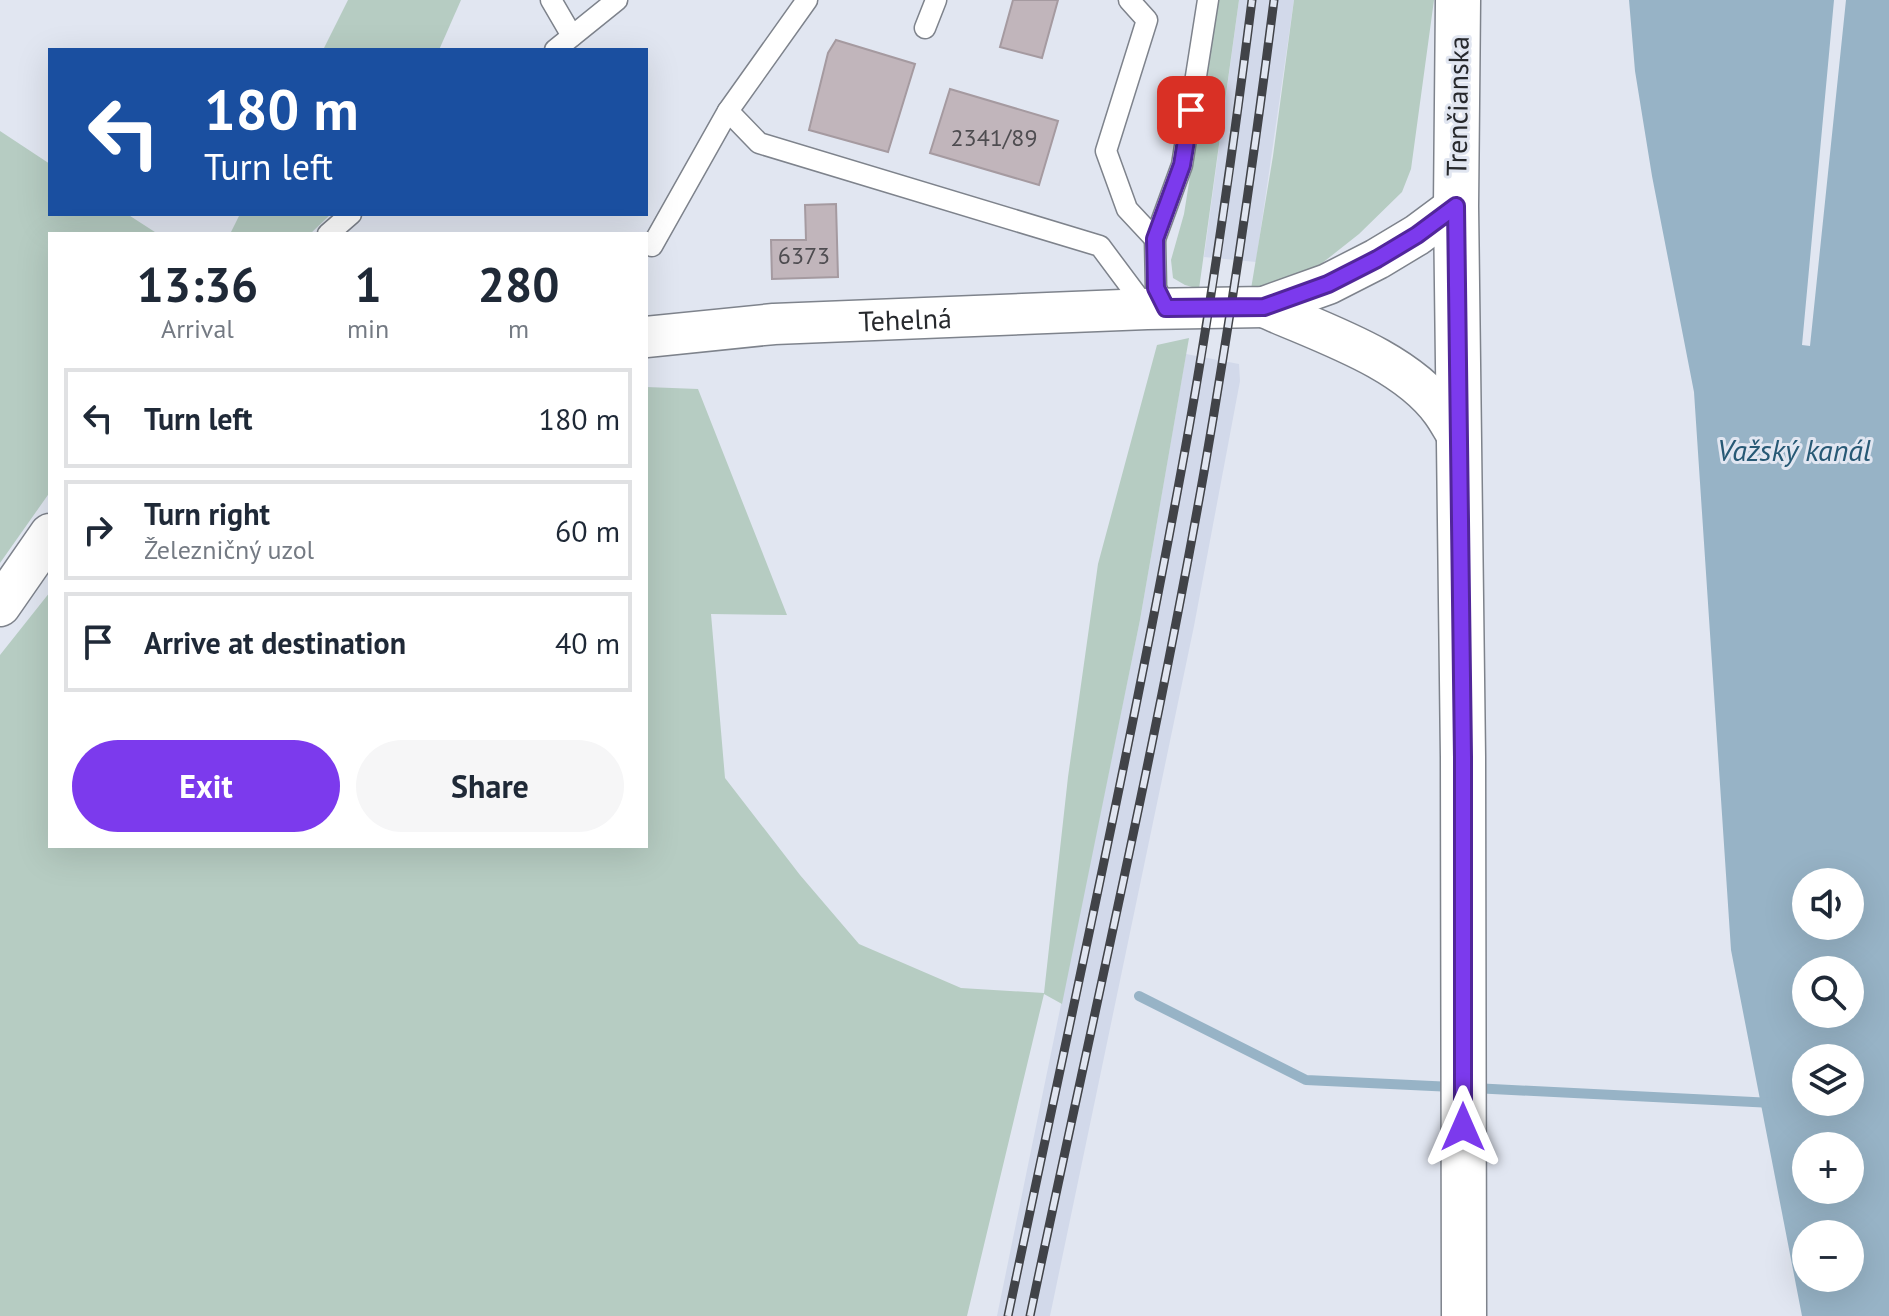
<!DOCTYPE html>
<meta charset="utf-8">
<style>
:root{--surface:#fff;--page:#f6f6f7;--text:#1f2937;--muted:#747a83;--line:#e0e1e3;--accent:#7c3aed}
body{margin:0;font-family:"PT Sans",sans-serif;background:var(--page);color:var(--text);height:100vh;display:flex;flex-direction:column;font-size:30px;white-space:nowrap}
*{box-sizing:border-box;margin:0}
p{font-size:26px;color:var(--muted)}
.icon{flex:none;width:44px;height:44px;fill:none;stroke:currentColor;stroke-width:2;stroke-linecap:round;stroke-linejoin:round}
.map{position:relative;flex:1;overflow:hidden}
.side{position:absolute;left:48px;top:232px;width:600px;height:616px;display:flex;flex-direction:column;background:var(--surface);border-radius:0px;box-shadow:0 8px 32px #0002}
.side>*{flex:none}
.guide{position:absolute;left:48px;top:48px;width:600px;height:168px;border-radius:0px;box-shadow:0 8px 32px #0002;background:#1a4fa0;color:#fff;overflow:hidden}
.tools{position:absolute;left:1792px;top:868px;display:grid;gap:16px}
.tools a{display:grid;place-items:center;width:72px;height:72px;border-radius:50%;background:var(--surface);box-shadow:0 8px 32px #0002;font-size:40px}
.pin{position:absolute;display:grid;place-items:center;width:68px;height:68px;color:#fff;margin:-34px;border-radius:16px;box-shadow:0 4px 12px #0006}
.me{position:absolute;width:88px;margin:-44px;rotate:0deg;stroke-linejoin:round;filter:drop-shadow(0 0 6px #0008)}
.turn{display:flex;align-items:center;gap:28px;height:168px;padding:0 24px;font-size:36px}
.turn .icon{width:104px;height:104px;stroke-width:2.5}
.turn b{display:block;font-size:56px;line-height:68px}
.eta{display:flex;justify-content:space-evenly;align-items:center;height:136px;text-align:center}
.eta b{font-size:48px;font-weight:700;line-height:56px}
.action{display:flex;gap:16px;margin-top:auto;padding:16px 24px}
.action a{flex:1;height:92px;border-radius:48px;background:var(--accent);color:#fff;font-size:32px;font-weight:700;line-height:92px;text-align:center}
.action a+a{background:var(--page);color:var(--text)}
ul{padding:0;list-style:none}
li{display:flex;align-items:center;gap:24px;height:100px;margin:0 16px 12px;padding:0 8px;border:4px solid var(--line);border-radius:0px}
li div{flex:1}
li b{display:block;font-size:30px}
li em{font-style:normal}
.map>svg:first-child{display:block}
</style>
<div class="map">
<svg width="1889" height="1316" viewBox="0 0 1889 1316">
<rect width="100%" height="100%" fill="#e1e6f1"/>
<g fill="#d2d9ea">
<polygon points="1239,0 1294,0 1256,262 1204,257"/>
<polygon points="1186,354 1239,364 1240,381 1194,626 1050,1316 997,1316 1140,620"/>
</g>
<g fill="#b6ccc2">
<polygon points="348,0 461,0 439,50 323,50"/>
<polygon points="1218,0 1239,0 1199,289 1185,285 1173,278 1171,260 1184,214"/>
<polygon points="1294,0 1434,0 1411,169 1402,192 1359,234 1321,264 1289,281 1251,289 1273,156"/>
<polygon points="0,131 50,164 50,214 127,214 158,234 50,234 50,492 0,563"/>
<polygon points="240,214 331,214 310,234 230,234"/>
<polygon points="1189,338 1140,620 1062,1004 1044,994 967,1316 0,1316 0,655 50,592 50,846 646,846 646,387 698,389 787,615 711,614 725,778 800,875 859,944 961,988 1044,993 1068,777 1098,564 1157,345"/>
</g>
<path fill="#97b3c6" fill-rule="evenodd" d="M1629,0H1834L1802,345L1810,346L1846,0H1889V1316H1802L1731,950L1694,392L1652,176L1635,71ZM1806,882H1850V926H1806ZM1806,970H1850V1014H1806ZM1806,1058H1850V1102H1806ZM1806,1146H1850V1190H1806ZM1806,1234H1850V1278H1806Z"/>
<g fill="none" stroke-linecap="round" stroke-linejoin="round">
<g stroke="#97b3c6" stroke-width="10">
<polyline points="1139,996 1306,1080 1453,1087"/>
<polyline points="1473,1088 1773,1103"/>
</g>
</g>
<g fill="#c1b5bb" stroke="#a59aa0" stroke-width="2">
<polygon points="1013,0 1058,0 1042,58 1000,47"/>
<polygon points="836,40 915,64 888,152 809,130 828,53"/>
<polygon points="950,89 1058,121 1039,185 930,153"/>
<polygon points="836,204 838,277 772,279 771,240 806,240 805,205"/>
</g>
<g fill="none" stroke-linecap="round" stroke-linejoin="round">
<g stroke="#7e838c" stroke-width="23">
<g id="lane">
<polyline points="551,0 572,36"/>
<polyline points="807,0 728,111 759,143 1100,246 1147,309"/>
<polyline points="1129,0 1147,20 1106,151 1127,209 1155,239"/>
<polyline points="925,28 936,0"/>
<polyline points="555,50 617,0"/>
<polyline points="328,234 351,214"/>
<polyline points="652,246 728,111"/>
<polyline points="1166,308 1156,288 1155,239 1182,165 1208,0"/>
</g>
</g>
<g stroke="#7e838c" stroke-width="43">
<g id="street">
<path d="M1264,307C1322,333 1404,359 1442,411C1448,419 1453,429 1459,438"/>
<path id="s1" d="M646,337L774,324L1147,309L1264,307L1328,284L1377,259L1417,235L1456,206"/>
<polyline points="0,606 50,534"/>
</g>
</g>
<g stroke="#7e838c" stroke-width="47">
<polyline id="primary" points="1458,0 1456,206 1463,757 1464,1316"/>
</g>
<use href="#lane" stroke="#fff" stroke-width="20"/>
<use href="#street" stroke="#fff" stroke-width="40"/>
<use href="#primary" stroke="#fff" stroke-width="44"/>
<g stroke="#414348" stroke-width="9">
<g id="rail">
<path d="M1008,1316C1067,1035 1129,755 1181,472C1210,316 1232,158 1252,0"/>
<path d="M1030,1316C1089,1035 1154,755 1204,472C1231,316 1254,158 1274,0"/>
</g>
</g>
<use href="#rail" stroke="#e1e6f1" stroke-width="6" stroke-dasharray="18" stroke-linecap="butt"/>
</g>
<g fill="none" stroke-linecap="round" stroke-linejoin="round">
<g stroke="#51269a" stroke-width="20">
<polyline id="route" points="1191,110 1182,165 1155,239 1156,288 1166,308 1264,307 1328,284 1377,259 1417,235 1456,206 1463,757 1463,1127"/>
</g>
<use href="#route" stroke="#7c3aed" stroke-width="14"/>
</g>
<g text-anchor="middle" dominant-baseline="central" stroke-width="6" stroke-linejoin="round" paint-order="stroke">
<g font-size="24" fill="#4e4c50">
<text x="994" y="137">2341/89</text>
<text x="804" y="255">6373</text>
</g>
<g font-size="28" fill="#27292d" stroke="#e1e6f1">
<text transform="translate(1457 106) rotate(-89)">Trenčianska</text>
<text stroke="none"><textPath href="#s1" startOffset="260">Tehelná</textPath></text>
</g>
<g font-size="30" font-style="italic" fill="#275975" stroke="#e1e6f1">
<text x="1794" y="449">Važský kanál</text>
</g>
</g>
</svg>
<div class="tools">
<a><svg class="icon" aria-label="sound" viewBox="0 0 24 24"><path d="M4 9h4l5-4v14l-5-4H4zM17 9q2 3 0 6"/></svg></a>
<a><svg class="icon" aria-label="search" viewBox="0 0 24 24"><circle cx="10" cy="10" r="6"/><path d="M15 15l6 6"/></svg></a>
<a><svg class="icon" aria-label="layers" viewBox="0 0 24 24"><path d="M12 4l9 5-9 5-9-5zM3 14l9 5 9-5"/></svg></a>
<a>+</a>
<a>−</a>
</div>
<div class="pin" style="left:1191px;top:110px;background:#d93025"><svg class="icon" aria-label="arrive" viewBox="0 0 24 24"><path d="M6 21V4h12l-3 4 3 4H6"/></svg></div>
<svg class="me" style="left:1463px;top:1127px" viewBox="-20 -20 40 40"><path d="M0-17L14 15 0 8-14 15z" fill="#7c3aed" stroke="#fff" stroke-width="4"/></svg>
<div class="guide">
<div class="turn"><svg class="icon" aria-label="left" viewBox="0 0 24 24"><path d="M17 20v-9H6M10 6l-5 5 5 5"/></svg><div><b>180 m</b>Turn left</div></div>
</div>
<section class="side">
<div class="eta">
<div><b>13:36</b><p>Arrival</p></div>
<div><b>1</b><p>min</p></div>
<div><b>280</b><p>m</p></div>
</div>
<ul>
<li><svg class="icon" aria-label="left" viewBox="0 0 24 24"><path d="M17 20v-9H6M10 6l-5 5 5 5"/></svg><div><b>Turn left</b></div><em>180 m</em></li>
<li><svg class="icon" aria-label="right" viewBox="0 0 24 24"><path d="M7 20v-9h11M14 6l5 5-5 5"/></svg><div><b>Turn right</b><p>Železničný uzol</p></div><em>60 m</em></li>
<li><svg class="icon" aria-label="arrive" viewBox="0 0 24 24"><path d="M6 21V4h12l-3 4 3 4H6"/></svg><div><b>Arrive at destination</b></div><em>40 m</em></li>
</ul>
<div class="action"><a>Exit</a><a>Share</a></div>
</section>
</div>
